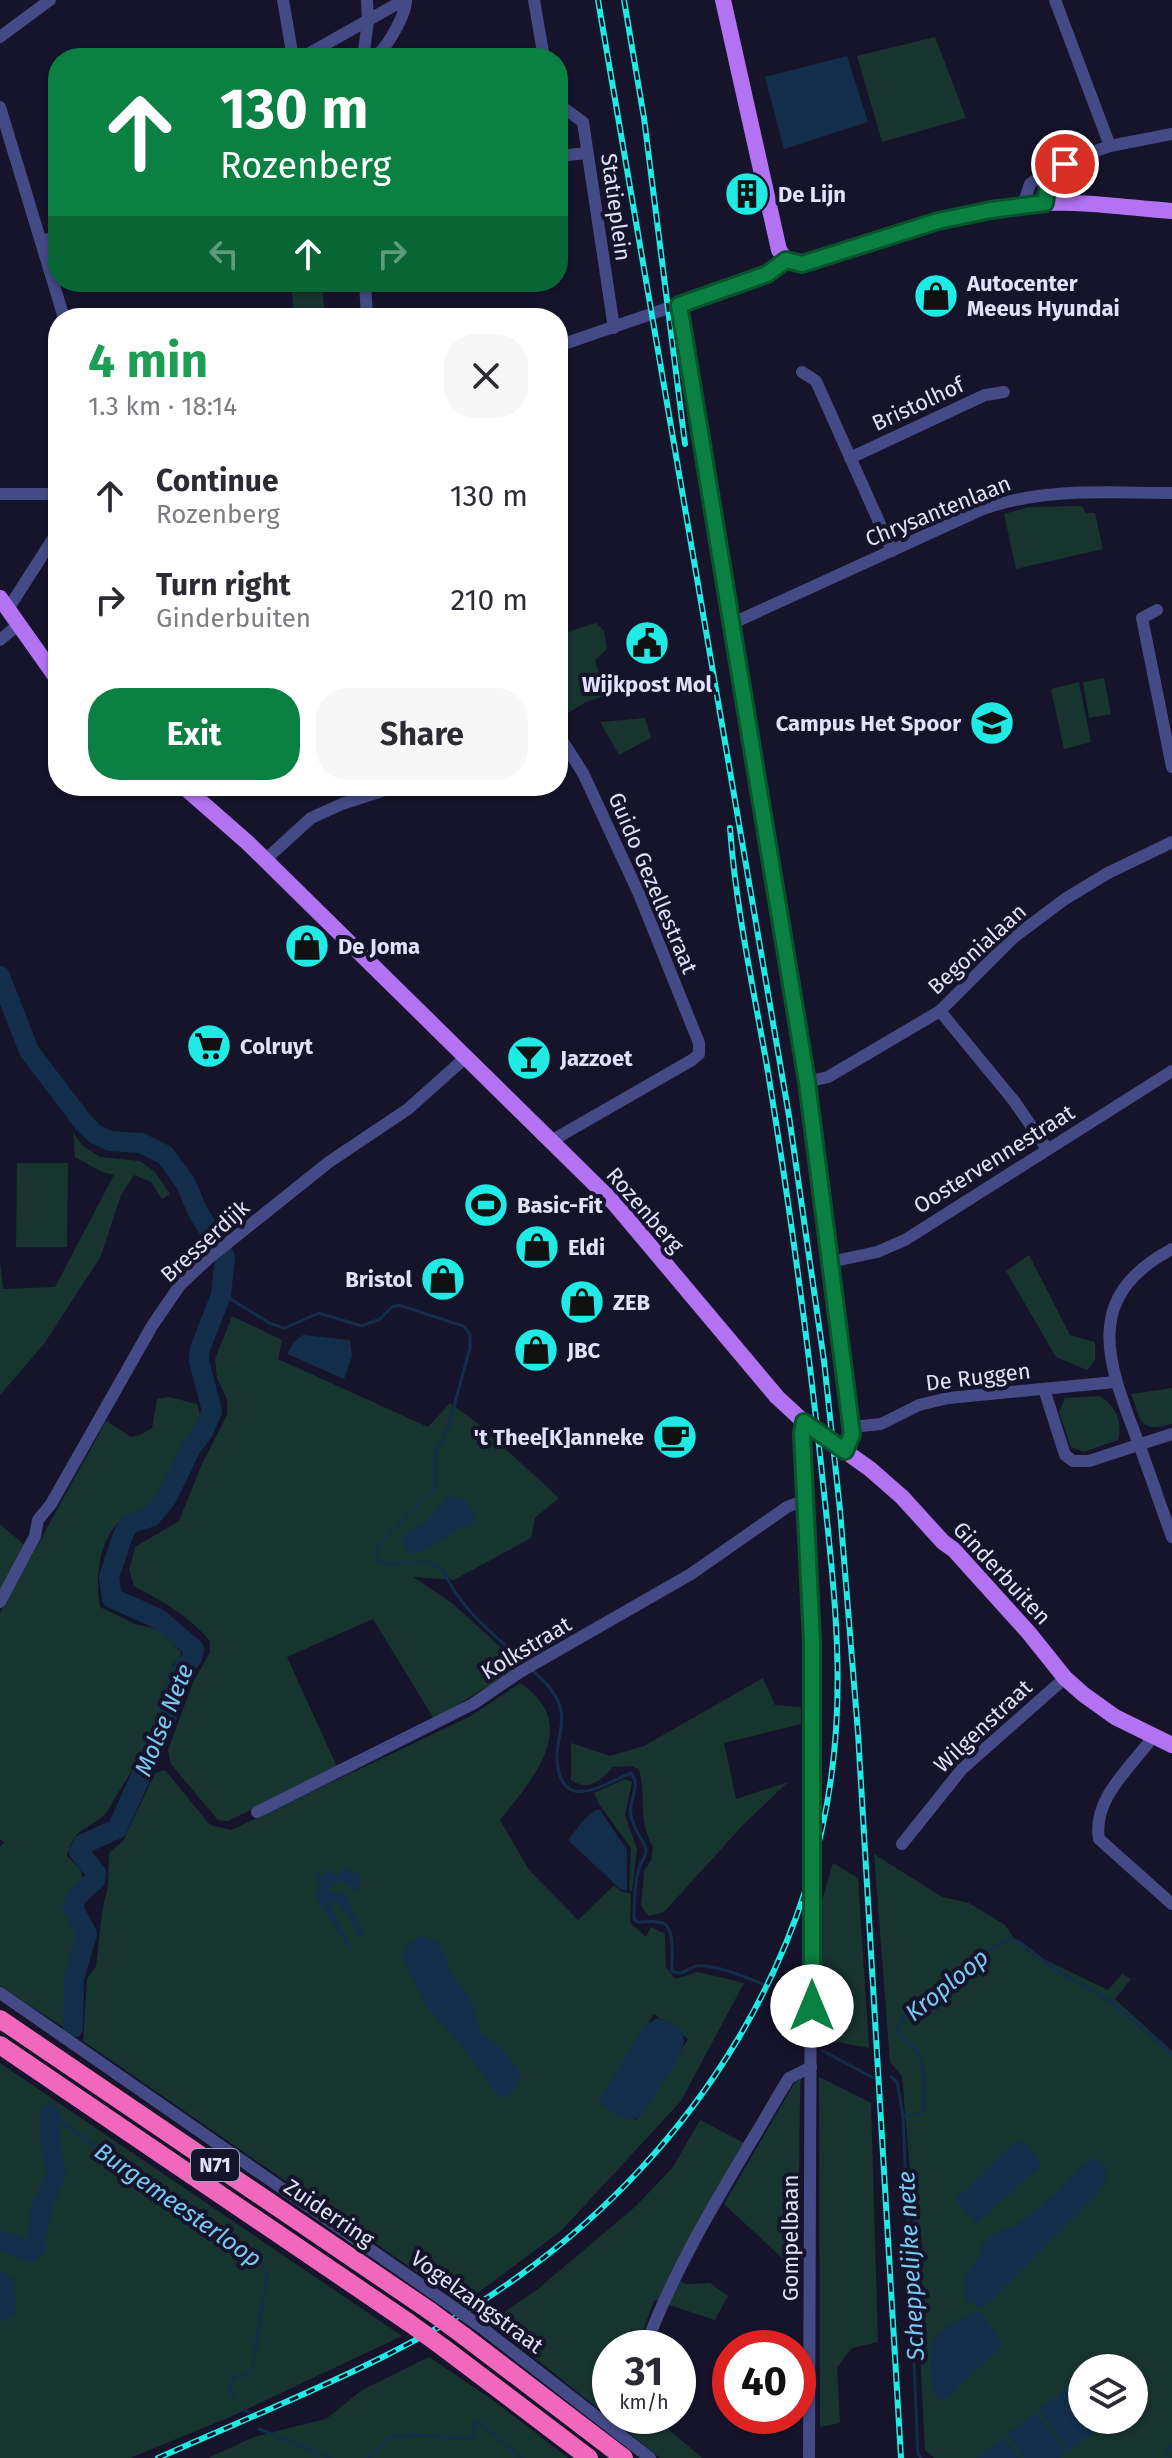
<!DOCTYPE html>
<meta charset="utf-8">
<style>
:root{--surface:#fff;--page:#f7f7f7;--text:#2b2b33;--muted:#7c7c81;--accent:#0b8043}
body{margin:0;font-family:"Fira Sans",sans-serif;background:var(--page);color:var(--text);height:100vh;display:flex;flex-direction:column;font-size:30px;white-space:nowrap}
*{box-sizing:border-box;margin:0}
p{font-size:26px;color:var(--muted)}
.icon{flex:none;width:44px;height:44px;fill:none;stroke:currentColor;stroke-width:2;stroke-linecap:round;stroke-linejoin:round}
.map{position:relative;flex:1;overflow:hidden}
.side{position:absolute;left:48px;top:308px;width:520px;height:488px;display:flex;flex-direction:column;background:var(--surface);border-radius:32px;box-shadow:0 2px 6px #0004}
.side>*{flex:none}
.banner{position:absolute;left:48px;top:48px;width:520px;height:244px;border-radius:32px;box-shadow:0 2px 6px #0004;background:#0b8043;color:#fff;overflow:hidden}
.controls{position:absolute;left:1068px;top:2354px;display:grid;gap:16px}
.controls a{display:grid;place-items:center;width:80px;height:80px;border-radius:50%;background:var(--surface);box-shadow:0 2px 6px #0004;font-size:40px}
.speed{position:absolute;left:592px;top:2330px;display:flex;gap:16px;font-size:40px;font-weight:700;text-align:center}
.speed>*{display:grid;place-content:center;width:104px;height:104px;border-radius:50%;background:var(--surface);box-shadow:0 2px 6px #0004;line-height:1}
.speed small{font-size:20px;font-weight:400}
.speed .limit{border:12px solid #d22;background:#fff;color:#111}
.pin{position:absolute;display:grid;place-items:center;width:68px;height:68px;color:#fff;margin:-34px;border:4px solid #fff;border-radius:50%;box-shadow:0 2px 8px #0007}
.me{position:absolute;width:88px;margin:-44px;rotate:0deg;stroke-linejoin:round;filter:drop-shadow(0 0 6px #0008)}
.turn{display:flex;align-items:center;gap:28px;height:168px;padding:0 40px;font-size:36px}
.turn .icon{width:104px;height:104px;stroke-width:2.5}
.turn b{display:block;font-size:56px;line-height:68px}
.lanes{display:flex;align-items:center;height:76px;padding:0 40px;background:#0003;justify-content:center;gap:40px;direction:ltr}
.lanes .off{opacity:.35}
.round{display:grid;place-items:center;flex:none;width:84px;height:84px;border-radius:32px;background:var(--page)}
.summary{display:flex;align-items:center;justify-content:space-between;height:136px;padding:0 40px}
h1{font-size:48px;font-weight:700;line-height:60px;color:#1e9e55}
.primary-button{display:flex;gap:16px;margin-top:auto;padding:16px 40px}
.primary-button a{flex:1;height:92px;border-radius:32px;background:var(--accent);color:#fff;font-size:32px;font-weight:700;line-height:92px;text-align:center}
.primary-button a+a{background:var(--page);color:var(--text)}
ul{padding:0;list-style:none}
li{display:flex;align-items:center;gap:24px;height:104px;padding:0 40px}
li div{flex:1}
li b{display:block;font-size:30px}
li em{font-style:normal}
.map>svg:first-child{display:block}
</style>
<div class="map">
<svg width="1172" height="2458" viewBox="0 0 1172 2458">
<rect width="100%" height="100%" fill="#15142b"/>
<g fill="#18342f" fill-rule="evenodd">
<polygon points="935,37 966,118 882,142 857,56"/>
<polygon points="291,282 322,282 325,318 294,318"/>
<polygon points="1082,506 1086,513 1095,513 1103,549 1016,569 1004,514 1029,507"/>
<polygon points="596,623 604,631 607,649 595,660 605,692 613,690 613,693 586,702 563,716 558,706 558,635"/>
<polygon points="1104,678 1111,714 1089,718 1083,682"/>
<polygon points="1079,682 1091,742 1064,749 1051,689"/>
<polygon points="645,718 651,738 619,755 600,722"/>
<polygon points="73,1132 82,1145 100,1157 140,1161 155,1172 170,1194 162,1199 151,1182 134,1175 121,1195 101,1256 44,1344 0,1395 0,1260 3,1289 55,1287 114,1175 102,1172 75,1157"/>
<polygon points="17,1163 68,1163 67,1247 16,1247"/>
<polygon points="1029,1255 1070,1335 1095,1342 1095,1360 1087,1370 1056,1357 1006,1271"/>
<path d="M232,1316L282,1340L278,1359L428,1427L450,1403L476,1422L559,1498L535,1518L531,1538L454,1580L413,1577L452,1603L521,1666L434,1719L373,1619L287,1657L337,1767L228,1821L218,1820L171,1764L168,1750L193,1682L210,1653V1641C189,1616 162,1601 134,1586L129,1570L135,1547L179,1521L201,1466L227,1415V1399L217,1378L215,1359Z"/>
<path d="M1172,1388V1424C1139,1433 1142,1422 1131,1394Z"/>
<path d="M1100,1396C1116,1407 1123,1422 1118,1440L1084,1452L1071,1447L1059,1412L1065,1398Z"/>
<path d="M169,1397L197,1404L200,1416C186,1442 174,1475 156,1498C146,1512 139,1509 126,1517C98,1534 95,1579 100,1607L135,1624L157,1629L181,1652L180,1659L172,1665C169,1713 141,1757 116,1796C112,1802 108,1812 103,1816C83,1833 75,1827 67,1856L80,1869L83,1878C45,1921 78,1910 77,1944C77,1952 70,1959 68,1967C64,1986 67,2010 66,2029L0,1986V1847L4,1842L0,1839V1613L106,1421L131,1437L140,1435L152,1428L157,1399Z"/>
<polygon points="0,1524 26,1546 0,1593"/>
<path d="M763,1678L775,1705L801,1707V1724L724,1743L736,1799L788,1782L743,1825L664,1912L649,1916L641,1906L644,1871L651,1860L653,1847C637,1819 647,1797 639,1770L632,1766L613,1767C602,1780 588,1792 571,1780V1743L610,1756L644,1746Z"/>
<path d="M520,1683C583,1724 532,1780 500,1820L529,1870L578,1920L614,1885L620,1891L631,1894L630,1923L646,1937L651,1927L665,1934L666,1967L675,1979L698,1972L744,1983L681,2101L561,2231L463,2304L83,2041L87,1978L96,1967L102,1912L108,1886L109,1853L123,1841L155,1773L165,1770L210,1825L231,1830L471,1716ZM654,2014L688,2039L636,2120L599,2102Z"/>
<polygon points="625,1779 632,1782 625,1815 637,1849 632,1891 629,1890 631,1848 599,1804 594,1793"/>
<path d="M874,1854L942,1897L969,1903L1005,1925L1013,1937L1029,1952L1108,1990L1122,1974L1131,1979L1115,1999L1172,2051V2458H934L925,2450L912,2194L902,2076L890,2062ZM1082,2368H1134V2420H1082Z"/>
<polygon points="833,1863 858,1878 869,2048 821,2039 822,1900"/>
<polygon points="0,2063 402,2336 230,2417 130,2458 0,2458"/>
<polygon points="819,2077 871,2103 878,2342 852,2348 837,2367 840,2423 820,2427"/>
<polygon points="801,2079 800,2092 798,2273 724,2204 795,2082"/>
<polygon points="700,2120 744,2143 669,2275 686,2284 710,2283 728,2296 715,2320 654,2300 637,2348 610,2348 610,2416 653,2416 702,2458 660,2458 490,2322 538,2289 636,2206 673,2167"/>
<polygon points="429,2357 497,2403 568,2458 208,2458 254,2437 326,2419 362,2390"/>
</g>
<g fill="#132e4a">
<polygon points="847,56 868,122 784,149 765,77"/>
<polygon points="303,1335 350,1340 352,1356 344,1379 287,1354 293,1343"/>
<path d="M450,1496C466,1496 476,1509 474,1524C445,1531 437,1550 410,1554L403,1544V1536L429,1519L445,1498Z"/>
<polygon points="595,1810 600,1810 627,1850 627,1891 620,1889 568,1840 583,1821"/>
<polygon points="346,1867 350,1872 360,1873 360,1889 357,1891 339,1880 328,1890 346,1896 363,1933 360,1935 357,1934 344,1910 336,1902 331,1902 330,1907 352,1948 349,1949 315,1896 318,1891 315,1871 323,1875 329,1870 339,1876 342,1869"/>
<polygon points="421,1935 437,1941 445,1954 451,1974 460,1983 473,2005 481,2033 503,2050 521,2073 519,2083 508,2098 498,2096 464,2049 426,2006 401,1956 409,1943"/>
<path d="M658,2018L681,2028L684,2042L677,2062L641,2116C624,2125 612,2112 598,2102L645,2025Z"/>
<path d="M1017,2141C1028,2142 1039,2156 1041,2166L976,2224L955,2199Z"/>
<path d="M1094,2158L1106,2166L1105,2184L1100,2191L990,2303L982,2307L967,2302C958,2284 968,2268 981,2256L980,2248C996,2226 1003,2234 1021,2221C1045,2206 1066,2181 1086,2161Z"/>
<polygon points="0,2270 14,2280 16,2305 14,2315 0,2322"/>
<path d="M978,2311L982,2313L1003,2345L948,2397L942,2400L936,2398C930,2386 926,2344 937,2334C944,2327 968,2315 978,2311Z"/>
<polygon points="1067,2389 1082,2413 1082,2420 1086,2420 1094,2432 1069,2452 1038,2409"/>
<polygon points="1036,2412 1067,2453 1060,2458 1024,2458 1007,2434"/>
<polygon points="1004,2438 1020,2458 977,2458"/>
</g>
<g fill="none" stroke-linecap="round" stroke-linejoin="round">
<g stroke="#132e4a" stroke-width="3">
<path d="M221,1293L271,1324L285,1328L319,1313L362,1326L380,1319L392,1307L399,1305L463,1326L470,1334V1348L448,1428L435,1455V1488L379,1544L376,1549L377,1560L385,1564L427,1562L443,1569C459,1609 494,1634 525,1663"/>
<path d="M533,1671C545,1681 558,1694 561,1711C564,1727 556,1744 557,1760C561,1814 602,1785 631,1773C642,1786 628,1800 631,1815C632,1828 646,1843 646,1850C647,1856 641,1861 639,1868C635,1883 634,1903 634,1919L638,1922C644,1922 652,1921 659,1922C677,1924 671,1957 672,1971C684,1977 685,1968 697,1966C714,1964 746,1977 762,1984"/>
<polyline points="782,1993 799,2038"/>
<polyline points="823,2051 872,2077"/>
<polyline points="891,2077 897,2082 903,2116 918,2454 921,2458"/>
<polyline points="50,2114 268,2269 252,2372 234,2378 230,2386 233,2397"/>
<path d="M903,2116L923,2114L924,2109C924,2091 927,2064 915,2049C908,2041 901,2038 897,2029L902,2019L977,1957L1009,1939L1018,1941L1053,1968L1111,2002L1172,2054"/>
<polyline points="241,2409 249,2412"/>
<polyline points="259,2429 329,2458"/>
<polyline points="368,2458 390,2437 418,2435 469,2439 473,2436 475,2423 478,2422 522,2458"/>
<polyline points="1169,2458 1167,2452 1172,2445"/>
</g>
<g stroke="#132e4a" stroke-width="20">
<polyline points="0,976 29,1051 83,1122 95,1134 110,1141 141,1143 165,1155 185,1182 198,1212 225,1257 221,1295 200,1349 199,1361 212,1411 203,1432 191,1448 166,1499 151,1517 129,1524 123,1535 109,1577 112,1598 159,1619 194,1649 192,1658 179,1674 172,1703 156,1743 117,1829 83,1844 79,1852 96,1873 95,1880 76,1897 73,1908 87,1934 74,1979 73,2028"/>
<polyline points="0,2240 31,2252 35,2248 42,2206 56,2174 50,2138 50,2114"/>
</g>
<g stroke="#444a85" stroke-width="12">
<polyline points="283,0 293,58"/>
<polyline points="534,0 544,58"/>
<polyline points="1055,0 1110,146"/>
<polyline points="0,37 50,0"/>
<polyline points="293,56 308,54 404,0"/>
<polyline points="363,58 368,21 367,0"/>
<path d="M365,58C369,57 375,56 378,54C388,46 407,12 406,0"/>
<polyline points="558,104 583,122 614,328"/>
<polyline points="0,107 64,318"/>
<polyline points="558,139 558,154"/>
<polyline points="558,156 587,153"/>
<path d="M1045,203C1047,188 1049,178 1061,167"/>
<polyline points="1023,205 1030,184 1056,165 1110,146 1172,134"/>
<polyline points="42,241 58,236"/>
<polyline points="365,282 367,318"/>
<polyline points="679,305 807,1082 852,1434 845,1451"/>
<polyline points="558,346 767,274 786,260"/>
<polyline points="802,372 816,381 892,551"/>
<polyline points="850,458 985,395 1004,392"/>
<polyline points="0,494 58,494"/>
<polyline points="8,609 58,531"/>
<polyline points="1157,610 1142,618 1172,767"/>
<path d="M733,623L983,509C1045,487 1108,493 1172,493"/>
<polyline points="0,640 18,625"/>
<polyline points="265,860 311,818 342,804 397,786"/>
<polyline points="940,1011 1014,1101 1047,1149"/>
<polyline points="807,1082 828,1077 940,1011 1013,938 1065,899 1108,873 1172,842"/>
<polyline points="551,1141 692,1060 699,1054 699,1043 639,894 583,773 558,734"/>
<path d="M1172,1249C1082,1297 1107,1361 1137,1439C1149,1471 1160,1504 1172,1537"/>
<polyline points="830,1262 877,1252 905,1240 1172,1071"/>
<polyline points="1044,1389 1065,1455 1073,1461 1089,1461 1172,1434"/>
<polyline points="804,1422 801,1444 812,1642 809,2458"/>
<polyline points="851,1427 881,1424 919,1405 948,1398 1115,1382"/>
<polyline points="0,1602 35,1536 38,1520 51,1504 152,1326 180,1285 209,1258 329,1162 408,1109 465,1058"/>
<path d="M1153,1737C1131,1767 1092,1799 1099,1839L1172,1904"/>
<polyline points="257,1812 473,1704 520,1672 691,1574 787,1507 805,1500"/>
<polyline points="902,1844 962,1769 1065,1678"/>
<polyline points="0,1993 446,2302"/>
<polyline points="481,2327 650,2458"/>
<path d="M645,2348C678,2257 733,2174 781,2091L789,2078L811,2067"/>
</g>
<g stroke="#b272f2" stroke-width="16">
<path d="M723,0L779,250L786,260L802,264C882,242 960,208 1044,203C1086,201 1130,208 1172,211"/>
<polyline points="0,598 58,680"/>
<polyline points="183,786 248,843 614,1203 777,1397 804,1422 870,1469 902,1497 943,1542 954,1550 1029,1633 1065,1678 1083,1694 1115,1717 1172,1745"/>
</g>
<g stroke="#f167bb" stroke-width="18">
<polyline points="0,2019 430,2311"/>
<polyline points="0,2045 408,2322"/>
<polyline points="464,2336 624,2458"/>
<polyline points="444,2348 589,2458"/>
</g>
<g stroke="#1feae4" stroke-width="6">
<g id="rail">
<polyline points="598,0 789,1116 824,1361 840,1510 858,1733 901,2458"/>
<polyline points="624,0 644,118 685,444"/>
<path d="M158,2458C280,2403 410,2355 519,2276C696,2150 822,1949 836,1730C842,1641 830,1552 821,1464C807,1333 789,1202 768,1072C754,991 736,910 730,828"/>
</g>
</g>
<use href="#rail" stroke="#15142b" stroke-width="3" stroke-dasharray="9" stroke-linecap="butt"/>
<polyline stroke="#444a85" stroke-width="12" points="446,2302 481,2327"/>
<g stroke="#f167bb" stroke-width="18">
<polyline points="430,2311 464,2336"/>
<polyline points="408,2322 444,2348"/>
</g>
</g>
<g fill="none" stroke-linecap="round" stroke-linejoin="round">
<g stroke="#07532c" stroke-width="20">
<path id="route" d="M812,2006V1642L802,1434L804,1422L845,1451L852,1434L807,1082L679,305L767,274L786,260L802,264L938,221L991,210L1045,203C1047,185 1051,176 1065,164"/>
</g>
<use href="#route" stroke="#0b8043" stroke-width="14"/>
</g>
<defs>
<g id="building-disc" transform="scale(2.3)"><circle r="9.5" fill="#1feae4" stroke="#15142b"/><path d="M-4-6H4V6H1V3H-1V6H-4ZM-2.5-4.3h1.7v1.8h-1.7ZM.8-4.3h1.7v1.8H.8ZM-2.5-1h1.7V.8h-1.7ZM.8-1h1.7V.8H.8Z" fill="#111"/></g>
<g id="shop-disc" transform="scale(2.3)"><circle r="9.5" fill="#1feae4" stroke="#15142b"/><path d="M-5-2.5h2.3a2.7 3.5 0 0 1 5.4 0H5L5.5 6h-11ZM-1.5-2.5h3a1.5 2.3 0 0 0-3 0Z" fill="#111"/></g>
<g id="civic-disc" transform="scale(2.3)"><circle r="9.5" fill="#1feae4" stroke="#15142b"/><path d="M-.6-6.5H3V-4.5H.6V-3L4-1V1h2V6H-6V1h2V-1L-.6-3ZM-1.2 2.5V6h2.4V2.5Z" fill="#111"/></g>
<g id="school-disc" transform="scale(2.3)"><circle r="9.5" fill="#1feae4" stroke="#15142b"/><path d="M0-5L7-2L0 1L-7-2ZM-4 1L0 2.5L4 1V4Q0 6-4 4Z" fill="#111"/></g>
<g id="supermarket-disc" transform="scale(2.3)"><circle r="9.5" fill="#1feae4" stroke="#15142b"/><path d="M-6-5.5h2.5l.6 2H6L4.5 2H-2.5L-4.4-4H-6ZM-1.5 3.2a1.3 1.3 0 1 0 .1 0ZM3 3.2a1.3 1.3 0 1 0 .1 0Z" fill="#111"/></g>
<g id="bar-disc" transform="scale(2.3)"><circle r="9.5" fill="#1feae4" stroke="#15142b"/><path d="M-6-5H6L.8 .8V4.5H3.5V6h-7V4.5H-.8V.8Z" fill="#111"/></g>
<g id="stadium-disc" transform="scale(2.3)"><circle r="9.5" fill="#1feae4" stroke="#15142b"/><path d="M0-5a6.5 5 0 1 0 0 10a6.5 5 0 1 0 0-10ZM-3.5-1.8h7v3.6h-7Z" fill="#111"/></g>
<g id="cafe-disc" transform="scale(2.3)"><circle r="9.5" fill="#1feae4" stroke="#15142b"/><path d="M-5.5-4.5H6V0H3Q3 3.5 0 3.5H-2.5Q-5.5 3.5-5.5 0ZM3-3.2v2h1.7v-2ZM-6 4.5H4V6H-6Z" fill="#111"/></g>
</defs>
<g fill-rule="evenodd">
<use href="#building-disc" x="747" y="194"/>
<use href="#shop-disc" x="936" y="296"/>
<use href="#civic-disc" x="647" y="643"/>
<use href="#school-disc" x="992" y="723"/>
<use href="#shop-disc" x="307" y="946"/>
<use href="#supermarket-disc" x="209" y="1046"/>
<use href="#bar-disc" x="529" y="1058"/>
<use href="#stadium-disc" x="486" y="1205"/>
<use href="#shop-disc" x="537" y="1247"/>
<use href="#shop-disc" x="443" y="1279"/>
<use href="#shop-disc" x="582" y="1302"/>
<use href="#shop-disc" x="536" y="1350"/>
<use href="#cafe-disc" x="675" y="1437"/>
</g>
<g text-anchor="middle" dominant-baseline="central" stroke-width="8" stroke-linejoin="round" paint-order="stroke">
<rect fill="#15142b" stroke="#a4a4bd" stroke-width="2" x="191" y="2149" width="48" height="32" rx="6"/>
<g font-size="20" font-weight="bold" fill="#e1e1fc">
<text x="215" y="2165">N71</text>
</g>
<g font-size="22" font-weight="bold" fill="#e1e1fc" stroke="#15142b" text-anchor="start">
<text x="778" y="194">De Lijn</text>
<text x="967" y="283">Autocenter<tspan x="967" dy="25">Meeus Hyundai</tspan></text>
<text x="647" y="684" text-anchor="middle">Wijkpost Mol</text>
<text x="961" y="723" text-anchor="end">Campus Het Spoor</text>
<text x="338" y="946">De Joma</text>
<text x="240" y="1046">Colruyt</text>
<text x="560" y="1058">Jazzoet</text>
<text x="517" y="1205">Basic-Fit</text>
<text x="568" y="1247">Eldi</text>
<text x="412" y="1279" text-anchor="end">Bristol</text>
<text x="613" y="1302">ZEB</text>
<text x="567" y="1350">JBC</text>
<text x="644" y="1437" text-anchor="end">'t Thee[K]anneke</text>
</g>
<g font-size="22" fill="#e1e1fc" stroke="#15142b">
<text transform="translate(616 207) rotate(82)">Statieplein</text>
<text transform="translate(918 404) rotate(-25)">Bristolhof</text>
<text transform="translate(938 511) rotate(-22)">Chrysantenlaan</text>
<text transform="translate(653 883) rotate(67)">Guido Gezellestraat</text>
<text transform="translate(977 949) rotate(-42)">Begonialaan</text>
<text transform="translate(994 1159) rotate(-32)">Oostervennestraat</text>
<text transform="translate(645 1210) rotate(49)">Rozenberg</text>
<text transform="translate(205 1241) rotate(-42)">Bresserdijk</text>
<text transform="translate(978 1377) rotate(-7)">De Ruggen</text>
<text transform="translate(1002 1573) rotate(47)">Ginderbuiten</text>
<text transform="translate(526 1648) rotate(-31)">Kolkstraat</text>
<text transform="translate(983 1726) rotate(-43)">Wilgenstraat</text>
<text transform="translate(329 2213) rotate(34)">Zuiderring</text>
<text transform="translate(790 2238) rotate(-90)">Gompelbaan</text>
<text transform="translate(477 2302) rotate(36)">Vogelzangstraat</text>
</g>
<g font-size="24" font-style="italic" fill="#78c9f2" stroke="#15142b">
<text transform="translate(164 1720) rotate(-68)">Molse Nete</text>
<text transform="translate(947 1985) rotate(-39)">Kroploop</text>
<text transform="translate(178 2205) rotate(35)">Burgemeesterloop</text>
<text transform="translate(911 2266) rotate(-93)">Scheppelijke nete</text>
</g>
</g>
</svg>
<div class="controls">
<a><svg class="icon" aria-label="layers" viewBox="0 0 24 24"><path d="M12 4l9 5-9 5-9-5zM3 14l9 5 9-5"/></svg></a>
</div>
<div class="speed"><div>31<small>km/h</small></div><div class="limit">40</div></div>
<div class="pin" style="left:1065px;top:164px;background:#d93025"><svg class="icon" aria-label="arrive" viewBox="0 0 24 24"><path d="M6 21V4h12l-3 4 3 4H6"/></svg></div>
<svg class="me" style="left:812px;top:2006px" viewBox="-20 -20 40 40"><circle r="19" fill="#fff"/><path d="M0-13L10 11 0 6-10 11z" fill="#0b8043"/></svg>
<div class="banner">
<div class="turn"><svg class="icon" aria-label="ahead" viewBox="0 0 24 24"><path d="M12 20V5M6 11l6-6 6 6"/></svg><div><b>130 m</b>Rozenberg</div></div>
<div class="lanes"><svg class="icon off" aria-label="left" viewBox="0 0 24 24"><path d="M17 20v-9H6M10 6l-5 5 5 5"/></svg><svg class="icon" aria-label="ahead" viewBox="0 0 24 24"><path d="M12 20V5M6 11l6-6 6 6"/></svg><svg class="icon off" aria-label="right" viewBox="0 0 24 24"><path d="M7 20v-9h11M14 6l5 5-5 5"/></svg></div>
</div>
<section class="side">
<div class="summary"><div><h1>4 min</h1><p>1.3 km · 18:14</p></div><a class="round"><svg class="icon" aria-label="close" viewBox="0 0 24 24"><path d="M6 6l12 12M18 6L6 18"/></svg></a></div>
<ul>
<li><svg class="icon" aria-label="ahead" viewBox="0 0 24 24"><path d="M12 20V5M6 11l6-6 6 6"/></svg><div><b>Continue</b><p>Rozenberg</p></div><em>130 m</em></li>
<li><svg class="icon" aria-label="right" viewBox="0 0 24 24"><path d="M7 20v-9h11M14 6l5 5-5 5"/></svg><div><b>Turn right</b><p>Ginderbuiten</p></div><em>210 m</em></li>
</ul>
<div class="primary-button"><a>Exit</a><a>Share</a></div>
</section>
</div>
